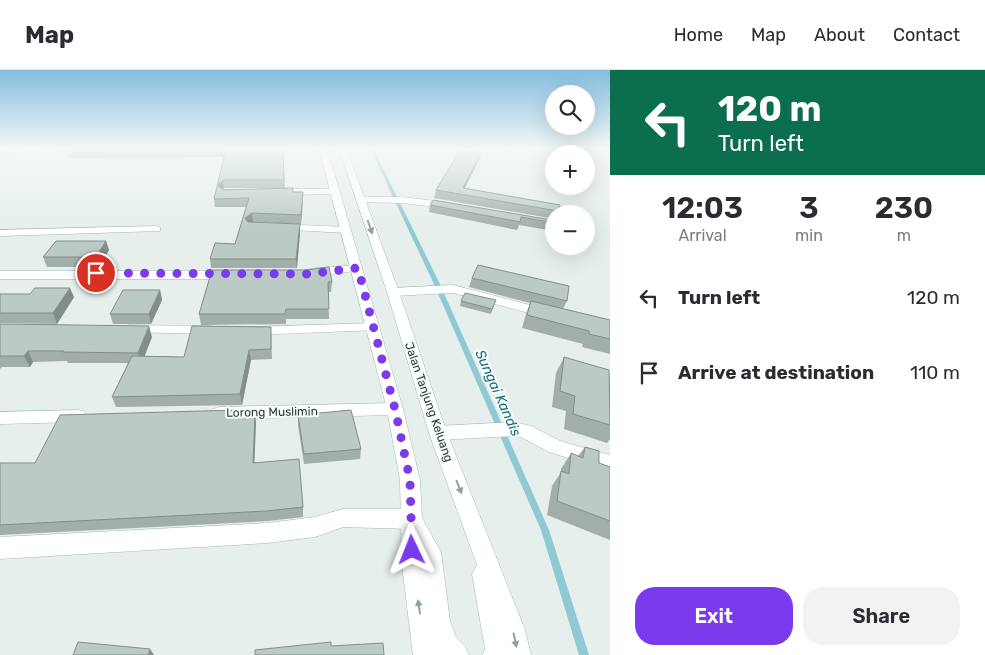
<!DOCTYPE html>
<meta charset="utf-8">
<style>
:root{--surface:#fff;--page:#f2f2f3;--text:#2b2b33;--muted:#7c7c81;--line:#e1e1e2;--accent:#7c3aed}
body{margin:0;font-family:Rubik,sans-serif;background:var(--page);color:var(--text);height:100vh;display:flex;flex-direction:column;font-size:19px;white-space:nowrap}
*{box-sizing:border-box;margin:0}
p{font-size:16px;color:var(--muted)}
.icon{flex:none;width:28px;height:28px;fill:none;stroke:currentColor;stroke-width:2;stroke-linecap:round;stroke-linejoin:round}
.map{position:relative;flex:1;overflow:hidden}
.panel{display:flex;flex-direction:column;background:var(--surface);width:375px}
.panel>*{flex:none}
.banner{background:#0b6e4f;color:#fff;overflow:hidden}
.tools{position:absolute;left:545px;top:15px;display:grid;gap:10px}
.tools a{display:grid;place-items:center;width:50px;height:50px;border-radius:50%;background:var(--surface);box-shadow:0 5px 20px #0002;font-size:25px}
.pin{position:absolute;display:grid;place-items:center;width:42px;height:42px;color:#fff;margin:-21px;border:2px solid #fff;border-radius:50%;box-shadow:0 1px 5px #0007}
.me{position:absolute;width:55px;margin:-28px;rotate:358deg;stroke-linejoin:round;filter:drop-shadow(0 0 4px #0008)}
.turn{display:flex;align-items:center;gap:18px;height:105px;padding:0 25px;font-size:22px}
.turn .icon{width:65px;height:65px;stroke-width:2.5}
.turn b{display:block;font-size:35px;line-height:42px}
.eta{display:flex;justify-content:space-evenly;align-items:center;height:85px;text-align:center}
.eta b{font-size:30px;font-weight:600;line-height:35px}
.button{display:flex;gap:10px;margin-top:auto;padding:10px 25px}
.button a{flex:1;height:58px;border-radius:20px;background:var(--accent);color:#fff;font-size:20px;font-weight:600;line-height:58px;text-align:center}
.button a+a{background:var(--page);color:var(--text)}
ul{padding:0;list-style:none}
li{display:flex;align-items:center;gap:15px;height:75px;padding:0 25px}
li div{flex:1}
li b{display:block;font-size:19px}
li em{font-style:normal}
header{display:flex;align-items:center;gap:30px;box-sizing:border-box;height:70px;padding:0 25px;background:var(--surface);border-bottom:1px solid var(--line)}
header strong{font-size:24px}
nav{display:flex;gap:28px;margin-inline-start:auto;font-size:18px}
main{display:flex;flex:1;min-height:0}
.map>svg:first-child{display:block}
</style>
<header>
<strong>Map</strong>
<nav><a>Home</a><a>Map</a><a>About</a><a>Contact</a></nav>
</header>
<main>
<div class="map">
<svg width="610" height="585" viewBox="0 0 610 585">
<rect width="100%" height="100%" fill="#e6efeb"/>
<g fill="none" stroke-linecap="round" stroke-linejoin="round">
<polygon fill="#8ec9d4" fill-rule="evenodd" points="370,78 373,78 439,212 549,460 589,585 579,585 541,460 433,212"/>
<g stroke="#a8b8b2" stroke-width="1">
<g id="minor">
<polygon points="0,78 92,78 93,79 89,81 1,82"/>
<polygon points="334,119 337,120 337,124 283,125 279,122 283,119"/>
<polygon points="361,127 403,127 451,133 456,136 451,139 403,133 358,132 356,130"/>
<polygon points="279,154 346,157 351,160 346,163 275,159 274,157"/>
<polygon points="156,156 160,157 160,161 0,166 0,160"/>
<polygon points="358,195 362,196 362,200 309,207 303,203 309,199"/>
<polygon points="0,201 231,201 237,205 231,209 0,209"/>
<polygon points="453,215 553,241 555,244 548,248 453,223 393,226 387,222 393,218"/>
<polygon points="373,253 378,254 380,257 378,260 251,265 244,261 251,257"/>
<polygon points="129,255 211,256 218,260 211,264 124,262 122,259"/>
<polygon points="395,333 401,335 403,339 401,343 395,345 219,349 213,347 211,343 213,339 219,337"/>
<polygon points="78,340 84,341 86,346 84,351 78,352 0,354 0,342"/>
<polygon points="514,352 531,356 560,371 610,385 610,401 549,382 521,367 514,366 438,370 432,368 429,363 432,358 438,356"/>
<polygon points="343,439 411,439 418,442 421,449 418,456 411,459 343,457 315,467 268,473 0,489 0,467 268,453 315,447"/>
</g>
</g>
<g stroke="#a4bbb3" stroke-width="1">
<g id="secondary">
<polygon points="319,78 327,78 403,339 420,410 422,448 441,482 450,551 456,567 465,576 469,585 413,585 402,496 400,410 387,339"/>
<polygon points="339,78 346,78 399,222 447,363 525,560 531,585 482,585 485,579 472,504 477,495 429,363 387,222"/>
<polygon points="594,78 610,78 610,82"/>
</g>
</g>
<polyline stroke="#86b3a5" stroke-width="2" stroke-dasharray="1 2" stroke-linecap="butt" points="565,78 587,81"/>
<use href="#minor" fill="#fff" fill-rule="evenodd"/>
<use href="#secondary" fill="#fff" fill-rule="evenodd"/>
</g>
<g fill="#a1aea9">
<polygon points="283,78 285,118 224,118 223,119 303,122 301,154 253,152 300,163 297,198 211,198 210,189 235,174 247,137 215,137 214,129 224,87 69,88 66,81"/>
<polygon points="479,90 465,118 560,135 559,144 554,144 554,161 519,155 517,160 429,142 430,135 552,150 549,148 434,128 436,120"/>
<polygon points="106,171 109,180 99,197 47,197 43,187"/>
<polygon points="212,200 332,212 331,222 328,222 329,249 286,249 286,254 201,255 199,244"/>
<polygon points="472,208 567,231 563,239 610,250 610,284 582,277 583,274 522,258 526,244 530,233 469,217"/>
<polygon points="160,220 162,230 151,254 113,254 110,244"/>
<polygon points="0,224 74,227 57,254 0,253"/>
<polygon points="496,230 491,244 460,236 461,231"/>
<polygon points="0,254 152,267 144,286 184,287 271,257 272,289 251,290 242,335 116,337 112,327 128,293 68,293 67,291 33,292 30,297 2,297 0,299"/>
<polygon points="564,287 610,308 610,369 607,373 564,359 566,341 552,337 556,303"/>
<polygon points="237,340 238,343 256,353 254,392 303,437 303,447 268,451 0,465 0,393 35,393"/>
<polygon points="298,345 361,379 360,389 304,394 298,355"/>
<polygon points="585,377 599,393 610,397 610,470 547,445 552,416 561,402 561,399 571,383 578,386"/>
</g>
<g fill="#838d89">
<polygon points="481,83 479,90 461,125 463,118"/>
<polygon points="223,110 224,118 218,123 217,115"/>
<polygon points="303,122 303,130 301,154 301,145"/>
<polygon points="252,143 253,152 246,156 245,148"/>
<polygon points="300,154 300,163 297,198 296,189"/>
<polygon points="106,171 109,180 99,197 96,187"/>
<polygon points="70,218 74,227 57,254 53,243"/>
<polygon points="160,220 162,230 151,254 149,244"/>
<polygon points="149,256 152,267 142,293 138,283"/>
<polygon points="249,280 251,290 242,335 240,324"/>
<polygon points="28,281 33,292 30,297 24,286"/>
<polygon points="255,343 256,353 254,403 253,393"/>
<polygon points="150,579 154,585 148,585"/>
</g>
<g fill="#bbcac4" stroke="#838d89">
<polygon points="69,78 283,78 284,110 223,110 217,115 223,120 293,118 293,122 303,122 301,145 252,143 245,148 248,152 300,154 296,189 210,189 215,173 235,174 249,128 214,129 226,79 66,81"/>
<polygon points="460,80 481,83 463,118 560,135 559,144 552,140 436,120"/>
<polygon points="433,130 552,150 554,149 554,153 521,147 520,152 430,135"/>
<polygon points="56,171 106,171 96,187 43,187"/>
<polygon points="478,195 569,216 567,231 472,208"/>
<polygon points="329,197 332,212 328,212 329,239 286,239 285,244 199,244 212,200 307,200"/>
<polygon points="35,218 70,218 53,243 0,243 0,224 30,224"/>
<polygon points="123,220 160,220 149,244 110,244"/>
<polygon points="465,223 496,230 492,239 461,231"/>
<polygon points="531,231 610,250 610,269 589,264 589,261 527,245"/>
<polygon points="0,254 149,256 138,283 63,282 64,281 28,281 24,286 0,286"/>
<polygon points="192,256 271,257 271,279 249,280 240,324 112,327 132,286 184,287"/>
<polygon points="564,287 609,300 610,355 573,344 575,326 560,321"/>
<polygon points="237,340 237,343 255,343 253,393 299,389 303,437 267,441 0,455 0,393 35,393 60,345"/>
<polygon points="351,340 361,379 304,384 298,345"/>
<polygon points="585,377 599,381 599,393 610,397 610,451 557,431 561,401 569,404 571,383 583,388"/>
<polygon points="78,572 150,579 148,585 73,585"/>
<polygon points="331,572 331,576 383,573 384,585 255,585 255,580"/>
</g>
<defs><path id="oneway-solid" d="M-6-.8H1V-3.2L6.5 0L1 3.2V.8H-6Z" transform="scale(1.25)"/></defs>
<g fill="#92a09c">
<use href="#oneway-solid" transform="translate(370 157) rotate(70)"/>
<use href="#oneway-solid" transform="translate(459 417) rotate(69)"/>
<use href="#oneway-solid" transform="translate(419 537) rotate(-98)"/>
<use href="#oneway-solid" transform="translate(515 570) rotate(78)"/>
</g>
<linearGradient id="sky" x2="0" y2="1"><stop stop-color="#84bce0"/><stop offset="0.49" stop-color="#f4f8f6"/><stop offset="1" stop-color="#f4f8f6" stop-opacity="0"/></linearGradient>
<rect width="610" height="160" fill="url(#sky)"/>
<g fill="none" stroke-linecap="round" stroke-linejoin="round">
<polyline stroke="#7c3aed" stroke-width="9" stroke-dasharray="0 16.2" points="96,203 307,204 358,198 395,339 410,410 412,480"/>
</g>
<g text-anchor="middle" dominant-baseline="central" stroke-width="4" stroke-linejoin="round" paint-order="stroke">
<g font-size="12" fill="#24423a" stroke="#f7fbf9">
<text transform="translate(429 332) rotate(71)">Jalan Tanjung Keluang</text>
<text transform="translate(272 342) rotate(-1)">Lorong Muslimin</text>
</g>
<g font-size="14" font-style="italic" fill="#1c6f80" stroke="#f7fbf9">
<text transform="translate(498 323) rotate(66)">Sungai Kandis</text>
</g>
</g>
</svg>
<div class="tools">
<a><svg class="icon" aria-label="search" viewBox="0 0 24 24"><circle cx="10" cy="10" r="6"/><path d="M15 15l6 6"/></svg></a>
<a>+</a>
<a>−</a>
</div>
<div class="pin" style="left:96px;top:203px;background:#d93025"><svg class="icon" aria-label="arrive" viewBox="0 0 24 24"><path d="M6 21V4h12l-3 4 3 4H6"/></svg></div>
<svg class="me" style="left:412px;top:480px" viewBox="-20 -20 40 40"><path d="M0-17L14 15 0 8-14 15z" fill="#7c3aed" stroke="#fff" stroke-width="4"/></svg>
</div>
<section class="panel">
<div class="banner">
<div class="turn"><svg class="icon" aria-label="left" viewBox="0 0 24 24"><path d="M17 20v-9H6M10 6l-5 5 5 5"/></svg><div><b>120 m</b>Turn left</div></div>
</div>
<div class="eta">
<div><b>12:03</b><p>Arrival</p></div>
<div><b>3</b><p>min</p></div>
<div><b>230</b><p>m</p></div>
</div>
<ul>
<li><svg class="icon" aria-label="left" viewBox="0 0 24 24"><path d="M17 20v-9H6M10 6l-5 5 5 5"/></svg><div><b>Turn left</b></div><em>120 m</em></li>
<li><svg class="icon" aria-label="arrive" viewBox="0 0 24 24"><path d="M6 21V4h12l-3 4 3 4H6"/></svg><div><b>Arrive at destination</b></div><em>110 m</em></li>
</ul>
<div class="button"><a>Exit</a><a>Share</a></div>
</section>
</main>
